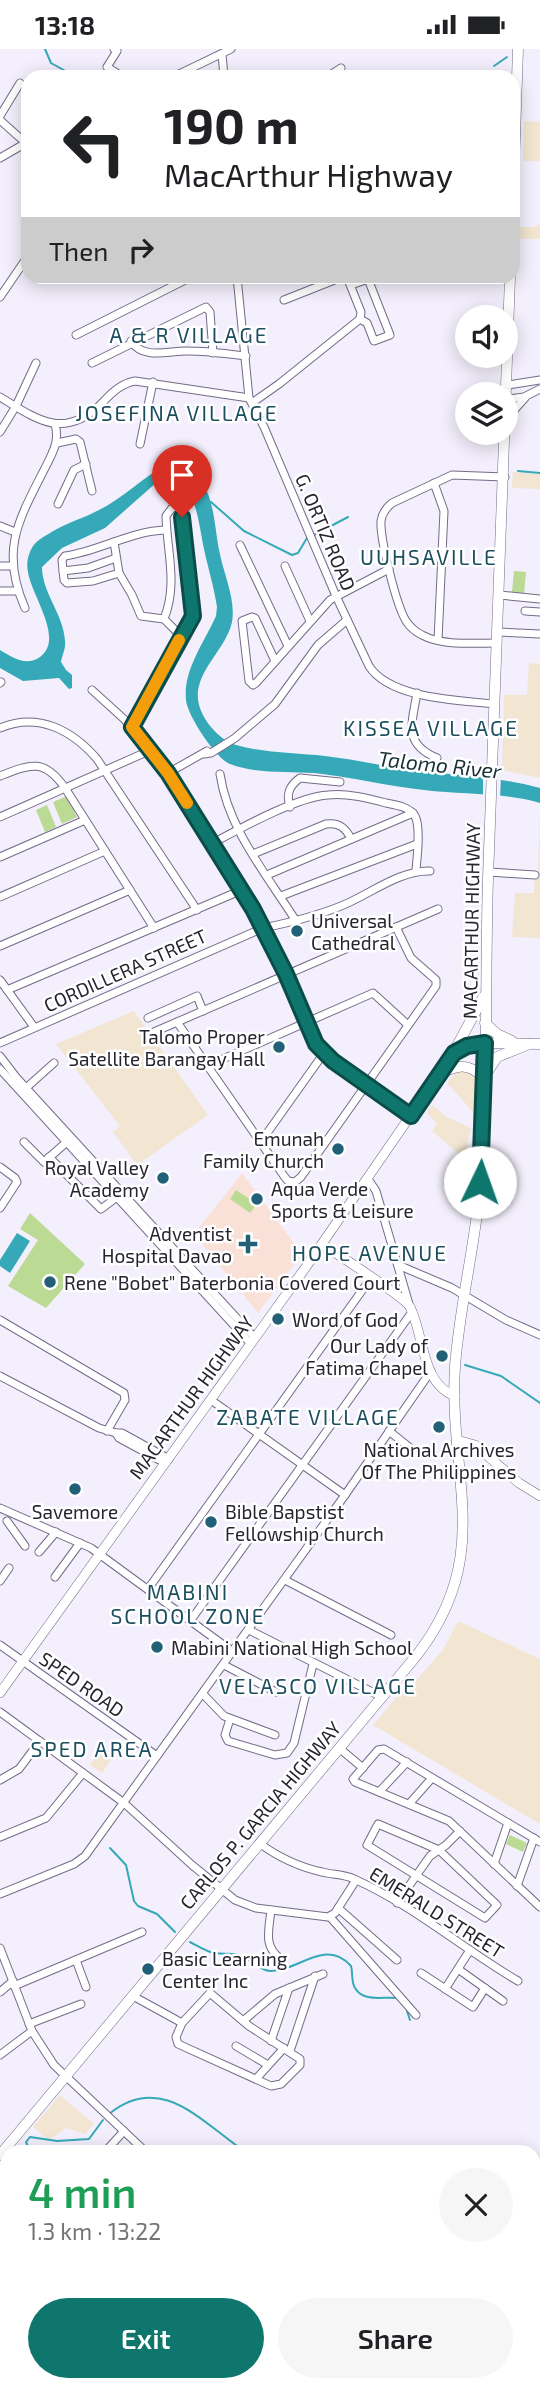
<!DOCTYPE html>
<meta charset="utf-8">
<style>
:root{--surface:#fff;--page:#f6f6f6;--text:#202124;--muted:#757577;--accent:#0f766e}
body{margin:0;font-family:"Exo 2",sans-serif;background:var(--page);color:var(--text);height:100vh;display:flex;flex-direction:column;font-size:26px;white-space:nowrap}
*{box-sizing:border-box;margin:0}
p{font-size:23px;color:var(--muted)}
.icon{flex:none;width:38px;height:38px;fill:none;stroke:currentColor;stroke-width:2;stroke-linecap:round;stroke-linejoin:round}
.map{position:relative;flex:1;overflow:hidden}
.side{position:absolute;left:0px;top:2096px;width:541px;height:247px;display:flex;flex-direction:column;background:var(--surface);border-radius:21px 21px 0 0;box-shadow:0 4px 18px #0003}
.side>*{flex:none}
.top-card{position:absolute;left:21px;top:21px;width:499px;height:214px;border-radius:21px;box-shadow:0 4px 18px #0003;background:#fff;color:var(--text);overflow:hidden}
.controls{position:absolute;left:455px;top:256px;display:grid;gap:14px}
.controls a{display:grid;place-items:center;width:63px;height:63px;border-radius:50%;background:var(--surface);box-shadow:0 4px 18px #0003;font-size:35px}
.pin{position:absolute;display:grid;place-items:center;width:60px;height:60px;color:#fff;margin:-72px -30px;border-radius:50% 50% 50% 0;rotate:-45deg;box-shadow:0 0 7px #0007}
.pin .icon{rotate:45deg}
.me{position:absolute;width:77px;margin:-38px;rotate:3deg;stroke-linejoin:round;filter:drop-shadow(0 0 5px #0008)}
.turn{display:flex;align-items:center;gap:24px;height:147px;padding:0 28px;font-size:32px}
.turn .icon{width:91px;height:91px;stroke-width:2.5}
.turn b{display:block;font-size:49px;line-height:60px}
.then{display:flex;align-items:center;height:66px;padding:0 28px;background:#0003;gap:14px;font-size:26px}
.round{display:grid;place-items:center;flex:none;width:74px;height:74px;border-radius:37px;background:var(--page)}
.head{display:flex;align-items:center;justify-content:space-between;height:119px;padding:0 28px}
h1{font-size:42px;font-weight:600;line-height:52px;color:#1e9e55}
.primary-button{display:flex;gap:14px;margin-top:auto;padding:14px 28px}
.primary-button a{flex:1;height:80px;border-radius:42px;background:var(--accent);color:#fff;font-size:28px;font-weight:600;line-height:80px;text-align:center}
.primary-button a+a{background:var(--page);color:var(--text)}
.status{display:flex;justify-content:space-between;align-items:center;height:49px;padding:0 35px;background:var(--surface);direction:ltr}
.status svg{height:19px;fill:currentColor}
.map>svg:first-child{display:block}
</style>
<div class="status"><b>13:18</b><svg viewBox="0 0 49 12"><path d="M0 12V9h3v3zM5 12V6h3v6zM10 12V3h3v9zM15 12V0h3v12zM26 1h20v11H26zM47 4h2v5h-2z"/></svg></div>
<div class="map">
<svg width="540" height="2342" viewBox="0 0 540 2342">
<rect width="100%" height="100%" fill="#f3effc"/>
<g fill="#f2e6d2">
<polygon points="524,72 540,73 540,112 523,112"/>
<polygon points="540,174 540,190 520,190 520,178 535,178"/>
<polygon points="513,423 540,425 540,440 512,439"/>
<polygon points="529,614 540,615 540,729 502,721 504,646 527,646"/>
<polygon points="540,764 540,889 512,888 515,844 534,844 535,823 538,823"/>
<polygon points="134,962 208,1066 137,1116 113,1083 120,1077 56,995"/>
<polygon points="459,1020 476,1026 475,1065 447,1034"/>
<polygon points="432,1056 447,1068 471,1079 464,1109 432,1082 437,1075 427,1064"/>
<polygon points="458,1572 540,1610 540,1775 373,1676 406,1637 410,1638 443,1601"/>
<polygon points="101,1701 112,1709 102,1724 90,1716"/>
<polygon points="60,2046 94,2075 85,2085 66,2079 49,2091 33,2078"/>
<polygon points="83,2336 172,2336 176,2342 81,2342"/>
</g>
<polygon fill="#fae1d8" points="242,1124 302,1205 258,1264 194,1185"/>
<g fill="#bbda94">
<polygon points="514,522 526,523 524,545 512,543"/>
<polygon points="67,747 77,768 62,775 53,753"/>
<polygon points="47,756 56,778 45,783 36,761"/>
<polygon points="236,1141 257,1155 250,1164 230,1150"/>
<polygon points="30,1164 85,1215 46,1259 8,1237 38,1191 20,1180"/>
<polygon points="510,1786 527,1794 523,1803 506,1795"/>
<polygon points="540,2208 540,2248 534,2250 534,2209"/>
</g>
<g fill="#35a9b7">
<path d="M166,416C217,415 212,472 220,505C224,526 236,551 232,573C225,605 185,628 202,664C208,677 222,692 236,696C264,704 296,704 325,707C360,711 395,720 430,723C468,727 503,729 540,739V754C502,743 463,746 424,741C387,737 351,728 314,724C286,722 256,725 230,715C216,710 187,666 186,651C183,621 204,594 216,567L217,558C214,538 208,519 204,500C199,479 194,410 157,433L105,479L62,499L42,518C42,544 64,566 65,592C66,600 62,606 61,613L66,621L72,626V639L69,640L59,629L23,632L0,619V601C12,608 26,618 40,608C65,590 31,546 28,523C26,514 28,505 33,497C38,490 47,486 55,481C69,473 84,469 99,461C123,449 142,429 166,416Z"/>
<polygon points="17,1184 30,1192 10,1224 0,1217 0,1211"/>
</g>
<polygon fill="#f3effc" points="483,724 501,726 500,750 483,749"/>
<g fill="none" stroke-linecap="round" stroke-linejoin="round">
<g stroke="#35a9b7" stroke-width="2">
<polyline points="45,0 51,14 69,24"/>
<polyline points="494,17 507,8"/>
<polyline points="518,422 540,424"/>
<polyline points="211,453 244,482 292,506 298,504 307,489"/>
<polyline points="314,486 348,468"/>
<polyline points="465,1316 501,1327 540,1354"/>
<polyline points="110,1799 126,1816 134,1852 138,1857 157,1865 175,1883"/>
<path d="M190,1893C198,1897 206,1903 215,1904C224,1906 232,1903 242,1907C252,1911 259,1921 270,1922C297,1923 326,1888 351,1917C353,1924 351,1933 355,1939C364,1954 384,1947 397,1949"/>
<polyline points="407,1962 410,1971"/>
<path d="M109,2065C162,2022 202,2074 247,2104"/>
<polyline points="31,2104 26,2093 30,2088 57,2092 89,2090 103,2071"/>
<polyline points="2,2116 7,2117"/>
<polyline points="534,2124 540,2122"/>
</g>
<g stroke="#746b87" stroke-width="9">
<g id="minor">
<polyline points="114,0 117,2 107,18 123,28"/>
<polyline points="222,5 224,28"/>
<polyline points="173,28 231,0"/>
<polyline points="327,28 341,19"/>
<polyline points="0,67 20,34"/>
<polyline points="0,71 28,96"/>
<polyline points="0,109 26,94"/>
<path d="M237,228L249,349L264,378L336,547L369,617C390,650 459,651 494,655"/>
<polyline points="347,228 361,263 360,270 367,274 374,292 390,286 368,230"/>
<polyline points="351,236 374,228"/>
<polyline points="0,248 28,207"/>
<polyline points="284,251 342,228"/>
<polyline points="76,286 191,228"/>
<path d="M131,292C144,312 170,301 189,302C208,302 227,305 246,307"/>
<polyline points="92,314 206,258 210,263 213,304"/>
<polyline points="508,336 540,331"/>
<path d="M0,348C35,369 62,391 99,357C110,346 119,335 135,332L249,349"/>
<polyline points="508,350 524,348 540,340"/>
<polyline points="252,354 279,335 360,270"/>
<polyline points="507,369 525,349"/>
<polyline points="0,383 16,357 36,314"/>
<polyline points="57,394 76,390 80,393 92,442"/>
<polyline points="140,395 153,333"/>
<polyline points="434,434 444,462 438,591"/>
<polyline points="58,455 74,421 86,415"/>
<polyline points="0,477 15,483"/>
<polyline points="114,493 119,524 132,546 141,567 164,570 181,587"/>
<polyline points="240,496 288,597"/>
<polyline points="0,517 12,517"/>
<polyline points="285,517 310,572"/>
<polyline points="63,522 88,519 116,509"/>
<path d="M119,524L93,532L67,534L64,531L62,511L65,507C100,502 130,482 166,481"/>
<polyline points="0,542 17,542"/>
<polyline points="499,546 540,550"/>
<path d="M25,559C0,502 18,472 44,421C52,405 60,393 55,375"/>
<polyline points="525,562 540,563"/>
<polyline points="497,583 540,585"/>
<path d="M497,594C474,594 442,597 422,586C416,583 410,578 406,572C396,555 380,491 381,472C382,464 386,459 392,454L452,426L505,428"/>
<polyline points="275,612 255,569 252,568 242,572 249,632 253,636 256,634 330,551 389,520"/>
<polyline points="0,634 1,633"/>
<polyline points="92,641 124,670 151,701 213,794 263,879 316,995 333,1012 411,1067"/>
<path d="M417,644C412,674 403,695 437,709"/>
<path d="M132,678L193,567L186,492L179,458L172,459L166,467C167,503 178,535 164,570"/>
<path d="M0,679C38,663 72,681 97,710L197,861"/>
<polyline points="204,705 211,704 235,689 275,655 318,596 347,571"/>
<polyline points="168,724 207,702"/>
<path d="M220,725C228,780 267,826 296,872"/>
<path d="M0,727C31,715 44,709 65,739L154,879"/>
<path d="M290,758C286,745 289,737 300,729L340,733"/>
<polyline points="0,768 151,701"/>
<path d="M213,794C241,779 297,748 328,746C347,744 367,749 386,754C396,756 410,758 415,767C421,778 417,809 416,821"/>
<path d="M253,805L326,775C339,773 346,779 351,790"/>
<polyline points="0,808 85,771"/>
<polyline points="489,823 535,826"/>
<polyline points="267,826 413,764"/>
<polyline points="281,847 417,795"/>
<polyline points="0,848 105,802"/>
<polyline points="0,897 130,841"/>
<polyline points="0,931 34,978"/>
<polyline points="7,941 242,841"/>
<polyline points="148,969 197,947 203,962"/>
<polyline points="177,973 284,1127 288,1132 295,1133 301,1128 436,937 436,931 411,909 396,878"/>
<polyline points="154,983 438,860"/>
<path d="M0,994L263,879C293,873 321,866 348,854C374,842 402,821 430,822"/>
<polyline points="0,1007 16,1028 255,1289"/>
<polyline points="207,1017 373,944 408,976"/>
<polyline points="0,1020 251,1295"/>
<polyline points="26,1039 54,1014"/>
<polyline points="24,1093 44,1113 69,1091"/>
<polyline points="260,1094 324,1004"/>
<polyline points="49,1108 101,1160 117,1148"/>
<polyline points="0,1118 15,1129 17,1133 0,1159"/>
<polyline points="368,1130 376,1142 409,1255"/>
<polyline points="398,1216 452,1239 506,1271 540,1286"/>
<polyline points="0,1271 124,1344 125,1351 107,1382"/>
<polyline points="0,1327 99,1379 116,1384 122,1384 169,1410"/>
<polyline points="211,1351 345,1446"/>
<polyline points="389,1382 414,1402"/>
<polyline points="116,1384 119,1389 165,1414"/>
<polyline points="0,1459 91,1499 233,1603"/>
<polyline points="7,1472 25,1497"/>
<polyline points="39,1503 56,1483"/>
<polyline points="55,1528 80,1494"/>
<polyline points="285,1531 391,1586"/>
<polyline points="0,1532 9,1519"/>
<polyline points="148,1540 371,1229"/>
<polyline points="191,1571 412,1263"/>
<polyline points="249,1581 382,1648"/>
<polyline points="0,1596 157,1707"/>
<polyline points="224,1616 276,1643"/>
<polyline points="203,1645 224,1667 275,1686"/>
<polyline points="0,1663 124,1754 192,1816 235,1851 256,1859 328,1868 335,1864 356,1831"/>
<polyline points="230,1670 225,1686 228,1692 275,1706 287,1704 294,1694 313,1615"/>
<polyline points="339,1699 363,1719"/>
<polyline points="0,1731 19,1720 40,1692"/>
<polyline points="379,1743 407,1713"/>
<polyline points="409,1755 432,1729"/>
<polygon points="378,1775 439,1801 497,1856 485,1869 367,1796"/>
<polyline points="0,1788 46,1769 83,1724"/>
<path d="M259,1794C278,1808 299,1818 322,1823C333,1826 344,1825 354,1830C413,1856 463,1900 518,1932"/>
<polyline points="494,1815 508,1774"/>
<polyline points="517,1837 534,1789"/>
<polyline points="0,1845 74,1815 85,1807 345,1446 431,1322"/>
<polyline points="397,1854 430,1807 446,1796 460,1782"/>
<polyline points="540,1858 449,1772 355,1733 353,1730 378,1701 384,1700 540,1793"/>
<polyline points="338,1859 397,1911"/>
<path d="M271,1861C269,1881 263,1898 281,1910"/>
<polyline points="330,1868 416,1966"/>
<polyline points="0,1899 32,1982 54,2016 147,2104"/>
<polyline points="76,1911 86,1938"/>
<polyline points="458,1920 503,1952"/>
<polyline points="421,1924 473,1958 485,1939"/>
<polyline points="14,1937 142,1883"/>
<polyline points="445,1940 470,1901"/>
<polyline points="0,1943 13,1932"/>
<polygon points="210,1944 249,1977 300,2010 300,2016 281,2035 271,2037 178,1995 176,1988 182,1974"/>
<polyline points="133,1947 182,1974"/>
<polyline points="243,1972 275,1945 323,1925"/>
<polyline points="29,1975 81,1955"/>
<polyline points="271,1992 289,1939"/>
<polyline points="236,1997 268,2016"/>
<polyline points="290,2002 315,1927"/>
<polyline points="0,2006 32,1982"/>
<polyline points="256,2030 284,1999"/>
<polyline points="104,2104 124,2082"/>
<polyline points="0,2120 7,2124"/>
<polyline points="534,2138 540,2137"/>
<polyline points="534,2158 540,2157"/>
<polyline points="534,2179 540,2177"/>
<polyline points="534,2205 540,2203"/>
</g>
</g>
<g stroke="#746b87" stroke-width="10">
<g id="major">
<path d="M322,1195C335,1204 406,1249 410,1258C424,1285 421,1335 455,1347"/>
<polyline points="457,1391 475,1396 519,1434 540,1447"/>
<polyline points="0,1644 308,1215 451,1008 465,997 485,994"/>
</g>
</g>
<g stroke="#746b87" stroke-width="11">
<g id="highway">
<polyline points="513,146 518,0"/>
<polyline points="485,974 497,985 512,992"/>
<polyline points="485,994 540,995"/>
<polyline points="451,1008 484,947"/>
<path d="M439,1025C458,1016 468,1013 484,1029"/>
<polyline points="486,1025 497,1008 529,995"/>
<path d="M0,2106L417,1606C495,1505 448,1429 455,1317C460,1254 476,1192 481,1130C488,1030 485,929 488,829C495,628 504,428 510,228"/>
</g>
</g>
<use href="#minor" stroke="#fff" stroke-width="7"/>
<use href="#major" stroke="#fff" stroke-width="9"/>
<use href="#highway" stroke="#fff" stroke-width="10"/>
</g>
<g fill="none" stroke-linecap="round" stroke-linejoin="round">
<g stroke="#0a4d48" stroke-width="18">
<polyline id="route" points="182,468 193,567 132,678 168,724 253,860 286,925 316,995 333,1012 411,1067 454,1004 467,997 485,994 480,1133"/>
</g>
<use href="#route" stroke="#0f766e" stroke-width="12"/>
<polyline stroke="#f59e0b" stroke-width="12" points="179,591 132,678 168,724 187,754"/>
</g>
<g fill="#216076" stroke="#fff" stroke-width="2.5">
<circle cx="297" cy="882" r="7"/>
<circle cx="279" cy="998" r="7"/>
<circle cx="338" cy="1100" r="7"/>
<circle cx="163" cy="1129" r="7"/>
<circle cx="257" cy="1150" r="7"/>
<path d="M244.5 1184.5h7v7h7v7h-7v7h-7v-7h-7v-7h7z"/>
<circle cx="50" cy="1233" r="7"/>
<circle cx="278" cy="1270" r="7"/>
<circle cx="442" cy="1307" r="7"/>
<circle cx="439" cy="1378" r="7"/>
<circle cx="75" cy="1440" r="7"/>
<circle cx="211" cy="1473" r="7"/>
<circle cx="157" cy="1598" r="7"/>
<circle cx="148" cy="1920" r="7"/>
</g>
<g text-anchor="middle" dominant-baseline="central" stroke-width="5" stroke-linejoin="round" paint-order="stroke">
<g font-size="19" fill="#27232f" stroke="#fff">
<text transform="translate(326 483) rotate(67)">G. ORTIZ ROAD</text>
<text transform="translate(471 872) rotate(-89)">MACARTHUR HIGHWAY</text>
<text transform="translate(125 921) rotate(-24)">CORDILLERA STREET</text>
<text transform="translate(191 1348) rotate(-54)">MACARTHUR HIGHWAY</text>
<text transform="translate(82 1635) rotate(35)">SPED ROAD</text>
<text transform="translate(260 1766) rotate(-50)">CARLOS P. GARCIA HIGHWAY</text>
<text transform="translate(437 1863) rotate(32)">EMERALD STREET</text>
</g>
<g font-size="19" fill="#27232f" stroke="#fff" text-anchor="start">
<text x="311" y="871">Universal<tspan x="311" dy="22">Cathedral</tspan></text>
<text x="265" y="987" text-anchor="end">Talomo Proper<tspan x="265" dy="22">Satellite Barangay Hall</tspan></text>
<text x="324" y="1089" text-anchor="end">Emunah<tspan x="324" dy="22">Family Church</tspan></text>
<text x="149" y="1118" text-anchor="end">Royal Valley<tspan x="149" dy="22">Academy</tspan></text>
<text x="271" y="1139">Aqua Verde<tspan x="271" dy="22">Sports &amp; Leisure</tspan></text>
<text x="232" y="1184" text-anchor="end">Adventist<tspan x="232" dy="22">Hospital Davao</tspan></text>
<text x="64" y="1233">Rene "Bobet" Baterbonia Covered Court</text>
<text x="292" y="1270">Word of God</text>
<text x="428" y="1296" text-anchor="end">Our Lady of<tspan x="428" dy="22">Fatima Chapel</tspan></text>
<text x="439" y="1400" text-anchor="middle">National Archives<tspan x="439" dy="22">Of The Philippines</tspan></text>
<text x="75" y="1462" text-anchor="middle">Savemore</text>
<text x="225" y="1462">Bible Bapstist<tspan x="225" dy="22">Fellowship Church</tspan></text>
<text x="171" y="1598">Mabini National High School</text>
<text x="162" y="1909">Basic Learning<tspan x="162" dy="22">Center Inc</tspan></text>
</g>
<g font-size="21" letter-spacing="2" fill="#1d4e60" stroke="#fff">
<text x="189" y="285">A &amp; R VILLAGE</text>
<text x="177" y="363">JOSEFINA VILLAGE</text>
<text x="429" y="507">UUHSAVILLE</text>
<text x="431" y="678">KISSEA VILLAGE</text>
<text x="370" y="1203">HOPE AVENUE</text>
<text x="308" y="1367">ZABATE VILLAGE</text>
<text x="188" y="1542">MABINI<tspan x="188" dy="24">SCHOOL ZONE</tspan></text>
<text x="318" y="1636">VELASCO VILLAGE</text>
<text x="92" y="1699">SPED AREA</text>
</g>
<g font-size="21" font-style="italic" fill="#173033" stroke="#fff">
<text transform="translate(440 715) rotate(6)">Talomo River</text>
</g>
</g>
</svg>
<div class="controls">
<a><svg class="icon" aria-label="sound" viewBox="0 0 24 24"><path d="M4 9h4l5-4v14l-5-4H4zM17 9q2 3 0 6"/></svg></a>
<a><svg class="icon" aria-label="layers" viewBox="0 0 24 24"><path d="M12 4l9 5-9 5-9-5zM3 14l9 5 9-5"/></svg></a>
</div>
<div class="pin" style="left:182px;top:468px;background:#d93025"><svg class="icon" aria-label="arrive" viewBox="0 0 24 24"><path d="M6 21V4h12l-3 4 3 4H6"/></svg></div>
<svg class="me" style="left:480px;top:1133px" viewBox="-20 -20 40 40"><circle r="19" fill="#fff"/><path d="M0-13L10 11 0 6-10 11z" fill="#0f766e"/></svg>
<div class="top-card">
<div class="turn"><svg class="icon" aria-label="left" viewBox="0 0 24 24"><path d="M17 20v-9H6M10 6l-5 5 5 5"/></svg><div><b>190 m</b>MacArthur Highway</div></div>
<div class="then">Then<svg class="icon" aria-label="right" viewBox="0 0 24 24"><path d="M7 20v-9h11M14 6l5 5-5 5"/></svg></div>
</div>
<section class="side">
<div class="head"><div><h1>4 min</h1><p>1.3 km · 13:22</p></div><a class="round"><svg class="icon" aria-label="close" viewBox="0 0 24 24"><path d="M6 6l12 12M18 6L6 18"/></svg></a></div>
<div class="primary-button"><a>Exit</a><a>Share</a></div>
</section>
</div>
